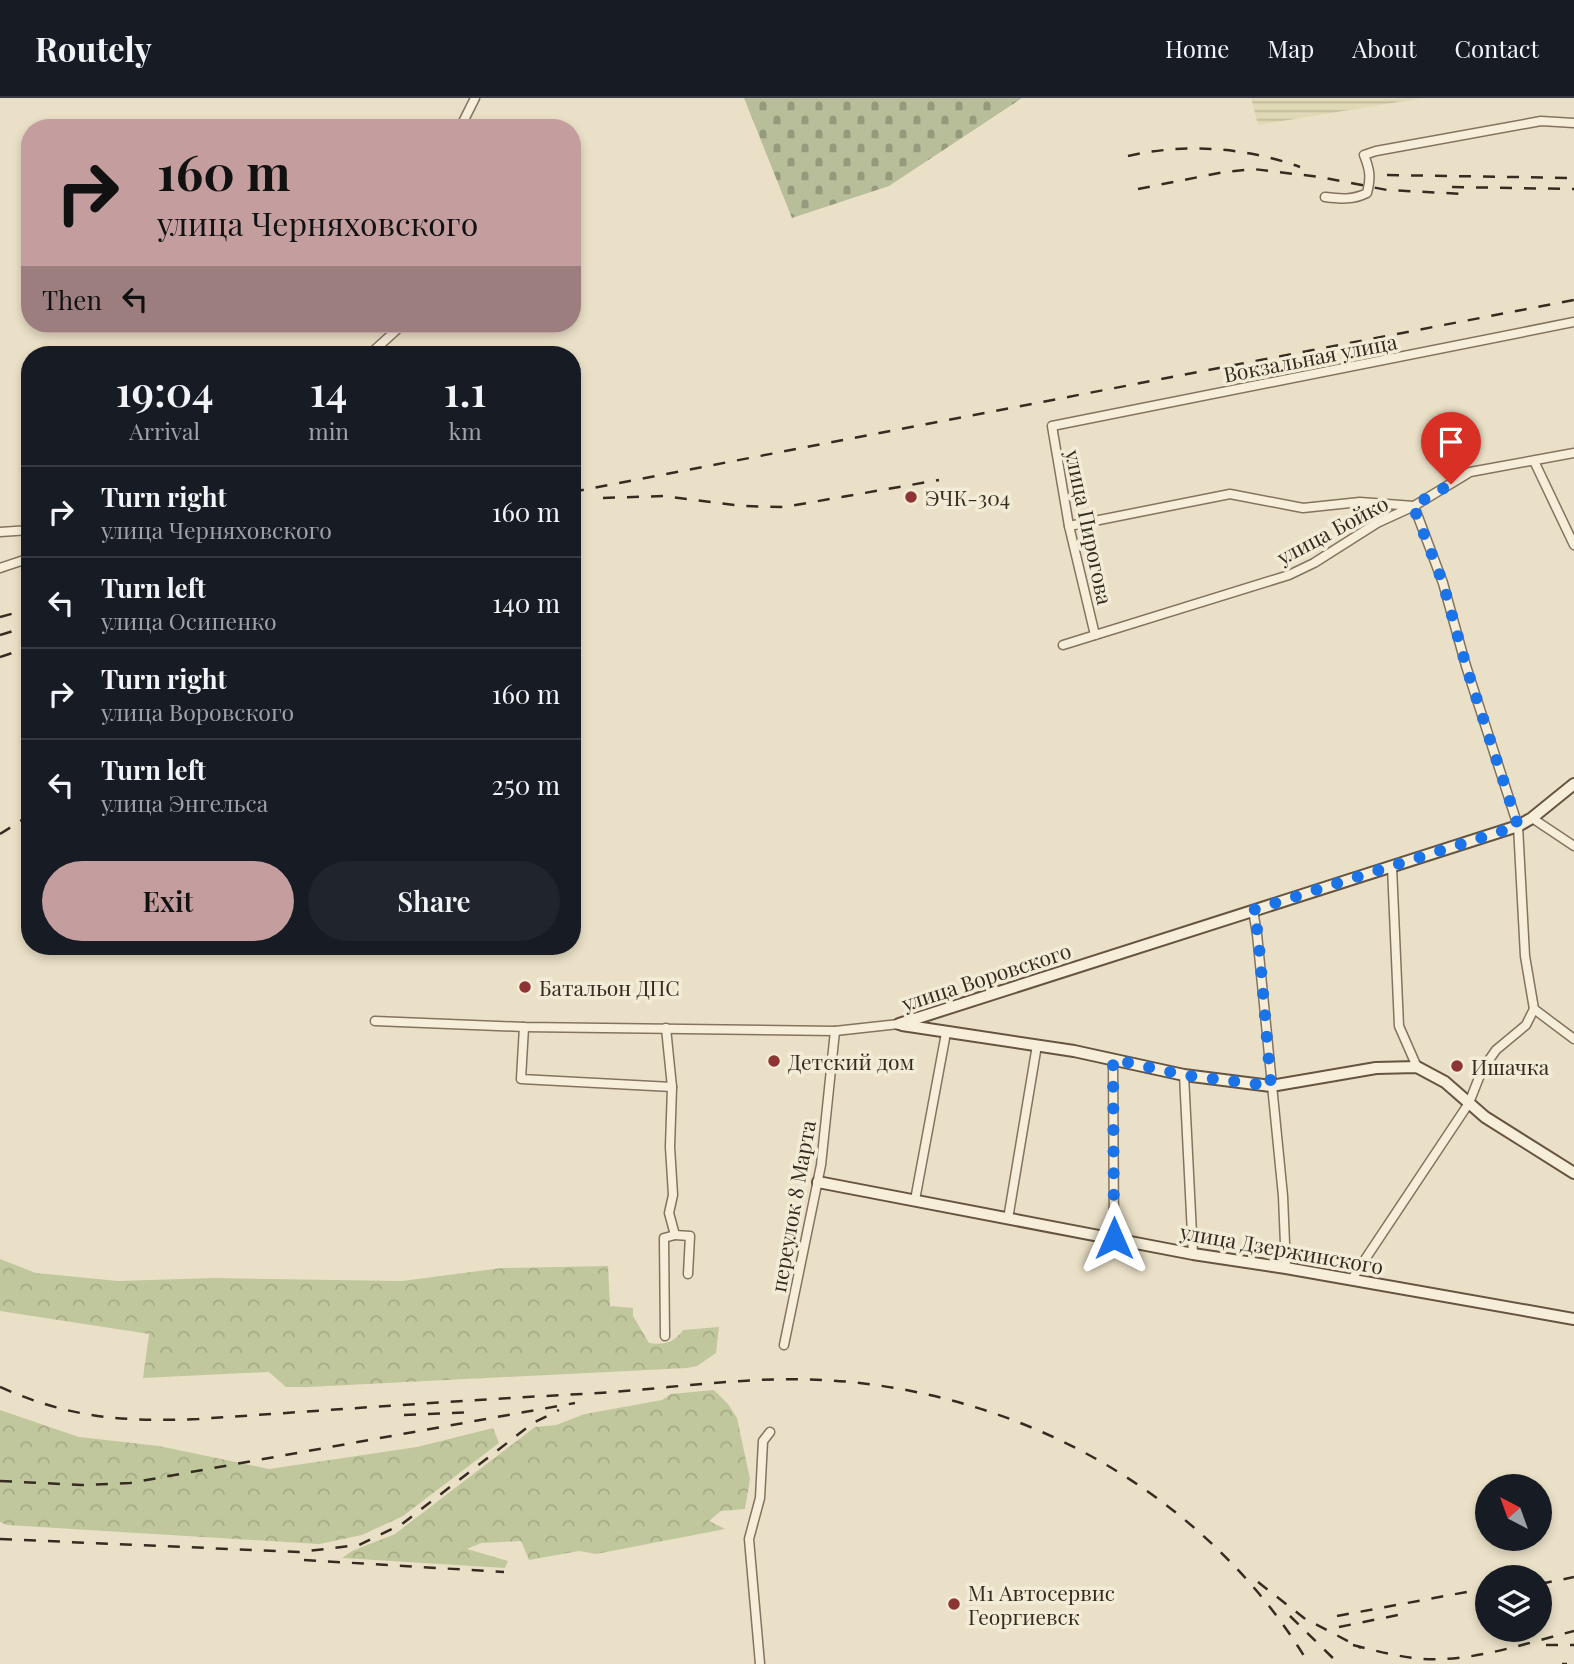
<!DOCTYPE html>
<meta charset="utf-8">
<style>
:root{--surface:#171b24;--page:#20242c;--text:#f1f3f6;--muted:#9ea1a6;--line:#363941;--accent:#c49e9f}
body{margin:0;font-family:"Playfair Display",serif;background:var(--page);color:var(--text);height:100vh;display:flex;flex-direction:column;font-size:26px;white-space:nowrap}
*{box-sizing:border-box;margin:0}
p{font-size:23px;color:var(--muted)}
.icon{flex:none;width:38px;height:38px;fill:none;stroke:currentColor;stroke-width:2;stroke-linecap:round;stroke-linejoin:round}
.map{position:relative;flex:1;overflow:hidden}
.side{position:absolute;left:21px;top:248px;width:560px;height:609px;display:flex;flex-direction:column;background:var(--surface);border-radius:28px;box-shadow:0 4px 10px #0003}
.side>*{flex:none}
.guide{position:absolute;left:21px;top:21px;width:560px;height:214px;border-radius:28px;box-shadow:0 4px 10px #0003;background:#c49e9f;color:#111;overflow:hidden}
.needle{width:46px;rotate:319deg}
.controls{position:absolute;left:1475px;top:1376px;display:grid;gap:14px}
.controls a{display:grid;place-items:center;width:77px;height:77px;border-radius:50%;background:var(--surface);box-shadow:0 4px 10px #0003;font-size:35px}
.pin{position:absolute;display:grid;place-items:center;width:60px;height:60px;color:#fff;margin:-72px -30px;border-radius:50% 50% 50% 0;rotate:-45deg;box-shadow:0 0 7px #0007}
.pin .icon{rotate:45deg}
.me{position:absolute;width:77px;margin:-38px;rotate:0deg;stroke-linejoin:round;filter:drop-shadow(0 0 5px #0008)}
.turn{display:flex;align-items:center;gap:24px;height:147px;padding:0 21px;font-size:32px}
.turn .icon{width:91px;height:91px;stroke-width:2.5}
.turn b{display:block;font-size:49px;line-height:60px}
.then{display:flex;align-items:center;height:66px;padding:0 21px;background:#0003;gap:14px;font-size:26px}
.eta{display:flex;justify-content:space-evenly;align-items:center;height:119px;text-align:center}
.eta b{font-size:42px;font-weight:600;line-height:49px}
.button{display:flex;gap:14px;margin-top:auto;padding:14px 21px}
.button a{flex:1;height:80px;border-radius:42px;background:var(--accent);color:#111;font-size:28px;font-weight:600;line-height:80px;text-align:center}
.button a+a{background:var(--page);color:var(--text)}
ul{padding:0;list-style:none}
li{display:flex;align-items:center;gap:21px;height:91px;padding:0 21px;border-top:2px solid var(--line)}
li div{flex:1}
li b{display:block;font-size:26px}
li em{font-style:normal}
header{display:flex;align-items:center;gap:42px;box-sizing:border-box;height:98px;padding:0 35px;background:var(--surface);border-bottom:2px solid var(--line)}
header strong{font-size:33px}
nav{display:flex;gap:38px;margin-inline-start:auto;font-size:24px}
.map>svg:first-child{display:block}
</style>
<header>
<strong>Routely</strong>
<nav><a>Home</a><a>Map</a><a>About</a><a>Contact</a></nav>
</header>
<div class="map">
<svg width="1574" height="1566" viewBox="0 0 1574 1566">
<defs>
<pattern id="farmland-rules" width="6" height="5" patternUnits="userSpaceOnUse" patternTransform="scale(1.75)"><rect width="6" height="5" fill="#dfd9b5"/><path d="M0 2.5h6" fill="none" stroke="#c0ba9b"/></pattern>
<pattern id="forest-crowns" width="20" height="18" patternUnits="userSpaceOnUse" patternTransform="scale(1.75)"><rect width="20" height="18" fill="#c1c79c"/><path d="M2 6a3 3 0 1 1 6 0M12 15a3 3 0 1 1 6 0" fill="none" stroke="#a6ab86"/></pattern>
<pattern id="cemetery-stones" width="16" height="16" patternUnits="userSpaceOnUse" patternTransform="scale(1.75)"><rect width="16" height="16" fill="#b8bd9a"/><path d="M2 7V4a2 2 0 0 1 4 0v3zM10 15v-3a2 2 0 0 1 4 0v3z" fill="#969a7d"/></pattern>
</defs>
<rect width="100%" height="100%" fill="#eae0c7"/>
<polygon fill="url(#farmland-rules)" points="1251,0 1423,0 1258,27"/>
<g fill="url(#forest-crowns)">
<path d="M0,1161L36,1175L118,1183L215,1180L402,1183L502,1170L608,1168L610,1208L633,1210V1218L649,1245C664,1247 674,1245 683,1232L719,1229L716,1255L697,1268L687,1270L308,1289H286L269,1274L143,1280L149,1236L0,1213Z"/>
<polygon points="714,1292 728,1306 737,1320 750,1381 745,1411 721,1413 709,1423 725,1431 596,1456 579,1453 529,1462 521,1443 481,1445 467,1451 508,1463 505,1470 342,1460 352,1453 395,1436 535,1329 556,1327 585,1316 662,1302 671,1296"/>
<polygon points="0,1312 79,1339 159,1348 269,1371 417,1349 493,1330 499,1345 403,1418 362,1437 319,1446 7,1427 0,1424"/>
</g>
<polygon fill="url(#cemetery-stones)" points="744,0 1022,0 889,88 792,120"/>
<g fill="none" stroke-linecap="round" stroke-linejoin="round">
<g stroke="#84735e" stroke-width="11">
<g id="street">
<polyline points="460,30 475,0"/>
<path d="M1325,99C1341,101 1353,102 1367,95C1371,79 1370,72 1364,57L1376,53L1541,23L1574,25"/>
<polyline points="369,257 403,226"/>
<polyline points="1534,363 1574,447"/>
<polyline points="1069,428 1230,396 1303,410 1360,404 1414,408 1443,485 1466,568 1518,728 1525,858 1534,911 1574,941"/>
<polyline points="0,434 30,432"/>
<polyline points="0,470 30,460"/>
<polyline points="1095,537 1069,428 1052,328 1574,224"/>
<polyline points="1063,547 1289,477 1314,465 1377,425 1414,408 1470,374 1574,355"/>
<polyline points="1532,720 1574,748"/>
<polyline points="1392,769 1399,928 1417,969"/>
<polyline points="1253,812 1257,836 1283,1098 1286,1170"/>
<polyline points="375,923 524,929 835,933 899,926"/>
<polyline points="524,929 521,981 672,989"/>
<polyline points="1113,961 1114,1140"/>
<polyline points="1184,977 1193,1156"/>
<polyline points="915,1102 946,935"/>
<polyline points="1008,1121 1037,947"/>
<polyline points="675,1137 690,1138 688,1176"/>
<polyline points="1352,1181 1469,1005 1482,972 1496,952 1526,927 1534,911"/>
<polyline points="665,1238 664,1140 675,1137 669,1115 673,1097 670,1049 672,989 666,930"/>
<polyline points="784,1247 821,1067 835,933"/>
<polyline points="760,1566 749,1441 760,1400 763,1343 770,1334"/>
</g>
</g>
<g stroke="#665441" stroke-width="14">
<g id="secondary">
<polyline points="899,926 1518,728 1532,720 1574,686"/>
<polyline points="902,927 1074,953 1184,977 1271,988 1376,970 1417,969 1445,984 1485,1019 1574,1075"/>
<polyline points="818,1084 1193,1156 1286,1170 1574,1221"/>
</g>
</g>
<use href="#street" stroke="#f6eed9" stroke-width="8"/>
<use href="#secondary" stroke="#f6eed9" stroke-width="10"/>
<g stroke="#362b20" stroke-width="2.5" stroke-dasharray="12 12" stroke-linecap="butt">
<path d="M1128,58C1185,45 1245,49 1300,69"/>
<polyline points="1387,77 1574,80"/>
<polyline points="1452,89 1574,91"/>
<polyline points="1138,91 1224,74 1253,71 1320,79 1387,92 1464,96"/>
<polyline points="572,394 1574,202"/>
<polyline points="603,400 664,398 742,408 784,409 939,382"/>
<polyline points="0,519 30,511"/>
<polyline points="0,537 30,528"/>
<polyline points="0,559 30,549"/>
<polyline points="0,736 30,717"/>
<path d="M0,1289C70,1320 122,1324 198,1321C331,1312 465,1302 599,1295C674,1290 749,1278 824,1282C1021,1293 1207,1396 1309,1566"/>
<polyline points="404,1317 474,1314"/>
<polyline points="0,1383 81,1387 130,1385 575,1305"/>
<polyline points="0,1441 299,1454 359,1447 402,1426 533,1325 559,1312"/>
<polyline points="304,1462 504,1474"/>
<polyline points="1258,1484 1304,1520 1361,1550"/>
<polyline points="1540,1486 1574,1479"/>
<polyline points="1290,1518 1339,1566"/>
<polyline points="1337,1518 1488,1490"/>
<polyline points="1339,1529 1408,1515"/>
<path d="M1353,1547C1376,1553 1399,1559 1423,1561C1473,1564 1526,1545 1574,1533"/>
<polyline points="1546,1547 1574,1547"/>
<polyline points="1562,1566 1567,1566"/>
</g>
</g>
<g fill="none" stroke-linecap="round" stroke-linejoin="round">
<polyline stroke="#1a73e8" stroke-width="12" stroke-dasharray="0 21.6" points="1114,1140 1113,961 1184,977 1271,988 1258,836 1253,812 1518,728 1466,568 1443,485 1413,408 1451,386"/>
</g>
<g fill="#8d3534" stroke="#f2ebd6" stroke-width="2.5">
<circle cx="911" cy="399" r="7"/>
<circle cx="525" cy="889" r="7"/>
<circle cx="774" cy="963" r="7"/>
<circle cx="1457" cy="968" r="7"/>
<circle cx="954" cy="1506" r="7"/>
</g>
<g text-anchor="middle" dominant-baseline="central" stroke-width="7" stroke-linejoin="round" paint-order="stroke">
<g font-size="21" fill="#362b20" stroke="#f2ebd6">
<text transform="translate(1310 259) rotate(-11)">Вокзальная улица</text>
<text transform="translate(1090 429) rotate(78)">улица Пирогова</text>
<text transform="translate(1332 431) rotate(-28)">улица Бойко</text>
<text transform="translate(986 878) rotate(-18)">улица Воровского</text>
<text transform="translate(792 1108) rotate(-80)">переулок 8 Марта</text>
<text transform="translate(1282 1150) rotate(10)">улица Дзержинского</text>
</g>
<g font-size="21" fill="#362b20" stroke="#f2ebd6" text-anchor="start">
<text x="925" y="399">ЭЧК-304</text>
<text x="539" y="889">Батальон ДПС</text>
<text x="788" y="963">Детский дом</text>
<text x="1471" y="968">Ишачка</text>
<text x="968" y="1494">М1 Автосервис<tspan x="968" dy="24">Георгиевск</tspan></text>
</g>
</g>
</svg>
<div class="controls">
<a><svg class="needle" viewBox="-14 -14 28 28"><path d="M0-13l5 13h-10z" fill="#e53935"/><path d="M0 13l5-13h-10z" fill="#9ea1a6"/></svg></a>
<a><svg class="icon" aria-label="layers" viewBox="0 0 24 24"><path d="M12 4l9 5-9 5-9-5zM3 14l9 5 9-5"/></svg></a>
</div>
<div class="pin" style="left:1451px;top:386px;background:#d93025"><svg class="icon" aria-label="arrive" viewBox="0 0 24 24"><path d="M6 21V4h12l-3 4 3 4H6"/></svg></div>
<svg class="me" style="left:1114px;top:1140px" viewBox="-20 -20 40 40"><path d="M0-17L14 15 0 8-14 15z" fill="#1a73e8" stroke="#fff" stroke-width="4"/></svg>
<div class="guide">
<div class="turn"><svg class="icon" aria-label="right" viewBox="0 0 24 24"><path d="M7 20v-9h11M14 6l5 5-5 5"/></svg><div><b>160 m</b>улица Черняховского</div></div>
<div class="then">Then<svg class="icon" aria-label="left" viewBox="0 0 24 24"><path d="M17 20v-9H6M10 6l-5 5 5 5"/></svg></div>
</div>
<section class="side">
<div class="eta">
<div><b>19:04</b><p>Arrival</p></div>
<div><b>14</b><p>min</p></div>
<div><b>1.1</b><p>km</p></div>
</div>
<ul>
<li><svg class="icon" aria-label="right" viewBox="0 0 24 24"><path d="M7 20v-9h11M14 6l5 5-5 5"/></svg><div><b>Turn right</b><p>улица Черняховского</p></div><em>160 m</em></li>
<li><svg class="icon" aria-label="left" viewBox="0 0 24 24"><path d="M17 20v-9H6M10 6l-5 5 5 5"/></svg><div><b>Turn left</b><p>улица Осипенко</p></div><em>140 m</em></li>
<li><svg class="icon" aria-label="right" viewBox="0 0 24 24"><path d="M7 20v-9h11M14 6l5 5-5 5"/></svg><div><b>Turn right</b><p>улица Воровского</p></div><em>160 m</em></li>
<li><svg class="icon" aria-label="left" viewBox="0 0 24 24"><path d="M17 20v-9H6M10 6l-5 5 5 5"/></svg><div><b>Turn left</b><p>улица Энгельса</p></div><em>250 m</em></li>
</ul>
<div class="button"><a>Exit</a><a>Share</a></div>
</section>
</div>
